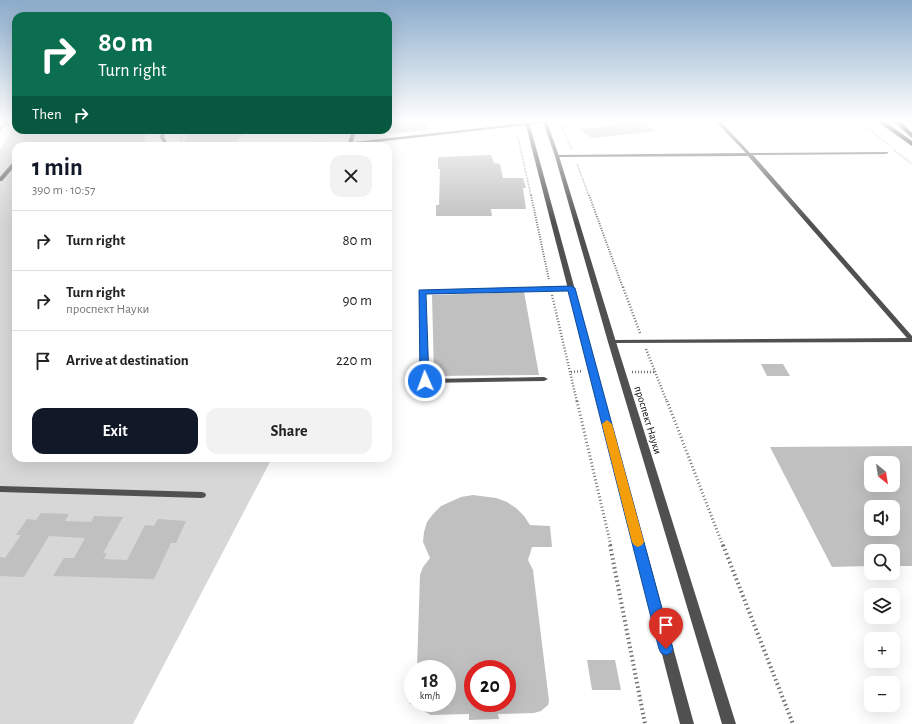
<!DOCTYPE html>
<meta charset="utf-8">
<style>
:root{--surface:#fff;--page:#f2f2f2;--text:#222;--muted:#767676;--line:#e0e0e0;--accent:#111827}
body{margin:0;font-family:"Alegreya Sans",sans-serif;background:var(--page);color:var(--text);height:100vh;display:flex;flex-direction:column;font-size:15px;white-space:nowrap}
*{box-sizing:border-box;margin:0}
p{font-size:13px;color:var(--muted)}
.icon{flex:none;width:22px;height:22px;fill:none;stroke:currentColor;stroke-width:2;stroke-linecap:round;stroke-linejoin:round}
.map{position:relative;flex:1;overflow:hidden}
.panel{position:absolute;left:12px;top:142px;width:380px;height:320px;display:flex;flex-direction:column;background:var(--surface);border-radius:12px;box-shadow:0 4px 16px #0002}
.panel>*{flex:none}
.hud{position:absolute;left:12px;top:12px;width:380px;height:122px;border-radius:12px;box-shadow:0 4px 16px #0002;background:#0b6e4f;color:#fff;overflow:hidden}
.needle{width:26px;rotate:150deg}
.fabs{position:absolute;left:864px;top:456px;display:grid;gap:8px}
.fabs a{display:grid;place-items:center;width:36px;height:36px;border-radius:8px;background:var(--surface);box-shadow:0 4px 16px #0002;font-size:20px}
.speed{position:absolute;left:404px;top:660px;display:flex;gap:8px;font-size:20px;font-weight:700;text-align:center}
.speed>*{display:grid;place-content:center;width:52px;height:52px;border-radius:50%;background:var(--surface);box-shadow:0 4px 16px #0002;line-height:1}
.speed small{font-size:10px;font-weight:400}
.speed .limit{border:6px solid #d22;background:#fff;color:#111}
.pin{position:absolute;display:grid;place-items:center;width:34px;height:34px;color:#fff;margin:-41px -17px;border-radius:50% 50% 50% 0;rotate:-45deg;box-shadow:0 0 4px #0007}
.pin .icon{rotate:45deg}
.me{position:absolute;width:44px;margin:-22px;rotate:358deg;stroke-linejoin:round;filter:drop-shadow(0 0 3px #0008)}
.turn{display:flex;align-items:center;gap:14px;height:84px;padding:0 20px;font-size:18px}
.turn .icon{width:52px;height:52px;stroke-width:2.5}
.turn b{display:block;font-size:28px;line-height:34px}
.then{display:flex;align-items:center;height:38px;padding:0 20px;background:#0003;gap:8px;font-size:15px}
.round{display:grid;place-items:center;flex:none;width:42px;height:42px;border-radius:12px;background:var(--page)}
.head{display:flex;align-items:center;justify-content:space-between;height:68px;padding:0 20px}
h1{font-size:24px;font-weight:700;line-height:30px;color:var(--accent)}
.primary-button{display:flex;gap:8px;margin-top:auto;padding:8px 20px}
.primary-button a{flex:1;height:46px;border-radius:12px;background:var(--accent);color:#fff;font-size:16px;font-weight:700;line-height:46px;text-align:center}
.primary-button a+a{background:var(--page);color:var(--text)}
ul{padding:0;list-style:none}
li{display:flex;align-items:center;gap:12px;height:60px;padding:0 20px;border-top:1px solid var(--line)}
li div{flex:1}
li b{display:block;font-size:15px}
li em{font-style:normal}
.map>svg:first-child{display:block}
</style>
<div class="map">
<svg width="912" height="724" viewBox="0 0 912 724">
<rect width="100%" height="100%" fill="#fff"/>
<g fill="#d7d7d7">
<polygon points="16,124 16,130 149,130 144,139 149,146 16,146 16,458 272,458 133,724 0,724 0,150"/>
<polygon points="186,130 248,130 232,146 185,146"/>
</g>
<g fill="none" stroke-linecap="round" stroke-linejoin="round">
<polyline stroke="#9e9e9e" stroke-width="2.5" points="0,130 6,122"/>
</g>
<g fill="#c0c0c0" fill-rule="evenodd">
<polygon points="388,122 426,122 427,130 388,134"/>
<polygon points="642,122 656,131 592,138 580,129"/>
<polygon points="491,155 494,163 500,164 503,178 523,178 526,188 523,188 526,209 491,209 492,216 436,216 436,205 439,205 440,169 438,169 438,157"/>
<polygon points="524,292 539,375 434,376 432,295"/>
<polygon points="761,364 783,364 790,376 767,376"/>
<path d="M912,446V566H893V551H871V566L832,567L770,447ZM871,463H893V485H871ZM871,507H893V529H871Z"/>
<path d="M473,495L496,498L507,502L516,508L524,516L530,525L550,526L552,547H532L528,560L533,570L549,701L548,705L541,711L534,713L498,714L499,719L469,720V714L431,715L409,703H447V669H417L420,575L423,567L430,558L423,542L424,532L427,522L433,514L441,506L461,497ZM473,669H507V703H473Z"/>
<polygon points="41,513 69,514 65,521 91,522 94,516 123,517 103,553 107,553 104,559 127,560 145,525 154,526 158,519 186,521 176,543 171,543 154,579 53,576 64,558 74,558 85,538 49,536 24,577 0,576 0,557 5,558 21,535 16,535 27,519 36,520"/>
<polygon points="587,660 615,660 621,690 592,690"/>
</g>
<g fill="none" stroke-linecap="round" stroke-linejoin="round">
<g stroke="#dbdbdb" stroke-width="1">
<g id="primary">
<polygon points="878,122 885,122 912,141 912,146"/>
<polygon points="894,122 901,122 912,133 912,138"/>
</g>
</g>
<g stroke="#727272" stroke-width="1.5" stroke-dasharray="0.5 1" stroke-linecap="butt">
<polyline points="859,122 889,145"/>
<polyline points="560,123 572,150"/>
<polyline points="562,127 602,122"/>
<polyline points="180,130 182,146"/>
<polyline points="517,133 531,196"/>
<polyline points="284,146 323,142"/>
<polyline points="894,150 912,164"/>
<polyline points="577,164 589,196"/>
</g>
<g stroke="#727272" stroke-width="2" stroke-dasharray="1 1.5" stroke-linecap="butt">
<polyline points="531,195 549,280"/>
<polyline points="589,195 623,288"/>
</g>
<g stroke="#727272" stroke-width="2.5" stroke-dasharray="1 2" stroke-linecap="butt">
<polyline points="623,287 640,333"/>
<polyline points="552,295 577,402"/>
<polyline points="646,349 667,402"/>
<polyline points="571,372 583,371"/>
<polyline points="632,372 654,372"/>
</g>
<g stroke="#727272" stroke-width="3" stroke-dasharray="1 2.5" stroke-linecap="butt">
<polyline points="577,401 611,546"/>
<polyline points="667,401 723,546"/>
</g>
<g stroke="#727272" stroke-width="4" stroke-dasharray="1.5 3" stroke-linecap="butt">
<polyline points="610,545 645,724"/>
<polyline points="723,545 793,724"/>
</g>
<g fill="#505050" fill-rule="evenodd">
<polygon points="716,122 721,122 750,153 888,152 888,153 886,154 753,155 912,336 912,342 610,343 609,342 610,341 612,340 907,338 748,156 557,157 555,156 557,155 746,153"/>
<polygon points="14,161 16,161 16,165 2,181 0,181 0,177"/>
<polygon points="571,286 573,287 574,288 573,289 425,294 429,379 544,377 548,379 544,381 425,383 421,381 419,292 420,291"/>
<polygon points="0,486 202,492 205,493 206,495 205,497 202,498 0,492"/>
</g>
<g fill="#505050" fill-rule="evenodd">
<polygon points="536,122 554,122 350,145 327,146 329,145 348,143 352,130 356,130 353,142"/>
<polygon points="162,130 166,130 164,137 169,146 165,146 160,137"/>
</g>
<g fill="#505050" fill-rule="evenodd">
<polygon points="525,122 529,122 694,724 680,724"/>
<polygon points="543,122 547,122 559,156 616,342 736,724 722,724 608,342 555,156"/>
</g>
<use href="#primary" fill="#000" fill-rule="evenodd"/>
</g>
<linearGradient id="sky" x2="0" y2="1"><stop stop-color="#8aabca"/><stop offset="0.54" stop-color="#fff"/><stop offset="1" stop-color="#fff" stop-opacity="0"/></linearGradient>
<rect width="912" height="224" fill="url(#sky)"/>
<polygon fill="#1a73e8" stroke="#114b97" points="571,286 575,288 673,649 671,653 666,655 661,653 659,649 568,291 426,294 429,381 425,384 420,381 419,290"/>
<polygon fill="#f59e0b" points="607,420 612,424 644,542 642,545 638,547 634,545 632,542 602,424"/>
<g text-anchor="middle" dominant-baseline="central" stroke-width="3" stroke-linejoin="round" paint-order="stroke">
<g font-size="11" fill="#000" stroke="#fff">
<text transform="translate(648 420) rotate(73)">проспект Науки</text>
</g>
</g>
</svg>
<div class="fabs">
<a><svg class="needle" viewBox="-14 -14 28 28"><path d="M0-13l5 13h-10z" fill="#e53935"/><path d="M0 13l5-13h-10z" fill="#767676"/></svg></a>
<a><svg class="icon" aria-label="sound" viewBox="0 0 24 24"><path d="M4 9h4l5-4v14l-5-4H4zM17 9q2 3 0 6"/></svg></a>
<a><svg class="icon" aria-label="search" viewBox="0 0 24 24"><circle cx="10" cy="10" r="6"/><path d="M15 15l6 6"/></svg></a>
<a><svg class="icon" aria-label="layers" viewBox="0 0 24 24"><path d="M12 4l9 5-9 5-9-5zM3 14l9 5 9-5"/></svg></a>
<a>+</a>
<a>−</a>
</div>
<div class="speed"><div>18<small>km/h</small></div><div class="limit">20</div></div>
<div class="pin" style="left:666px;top:649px;background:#d93025"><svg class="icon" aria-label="arrive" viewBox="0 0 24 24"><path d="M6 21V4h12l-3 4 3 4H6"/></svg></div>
<svg class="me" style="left:425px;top:381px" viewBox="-20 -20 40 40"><circle r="17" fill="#1a73e8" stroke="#fff" stroke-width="3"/><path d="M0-11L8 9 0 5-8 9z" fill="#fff"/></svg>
<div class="hud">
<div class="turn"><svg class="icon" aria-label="right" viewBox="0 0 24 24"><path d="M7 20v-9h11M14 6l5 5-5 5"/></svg><div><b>80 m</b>Turn right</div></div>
<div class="then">Then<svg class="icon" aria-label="right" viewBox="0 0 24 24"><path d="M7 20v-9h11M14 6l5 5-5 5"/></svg></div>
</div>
<section class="panel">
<div class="head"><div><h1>1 min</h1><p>390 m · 10:57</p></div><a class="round"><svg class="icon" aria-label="close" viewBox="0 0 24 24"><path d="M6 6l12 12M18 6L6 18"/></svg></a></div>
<ul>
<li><svg class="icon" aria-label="right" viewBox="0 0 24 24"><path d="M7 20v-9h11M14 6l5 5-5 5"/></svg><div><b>Turn right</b></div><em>80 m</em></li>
<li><svg class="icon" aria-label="right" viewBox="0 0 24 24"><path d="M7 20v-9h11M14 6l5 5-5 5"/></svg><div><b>Turn right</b><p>проспект Науки</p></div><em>90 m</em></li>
<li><svg class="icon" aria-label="arrive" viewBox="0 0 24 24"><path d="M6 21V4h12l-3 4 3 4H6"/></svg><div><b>Arrive at destination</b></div><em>220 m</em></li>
</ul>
<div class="primary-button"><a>Exit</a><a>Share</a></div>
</section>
</div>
